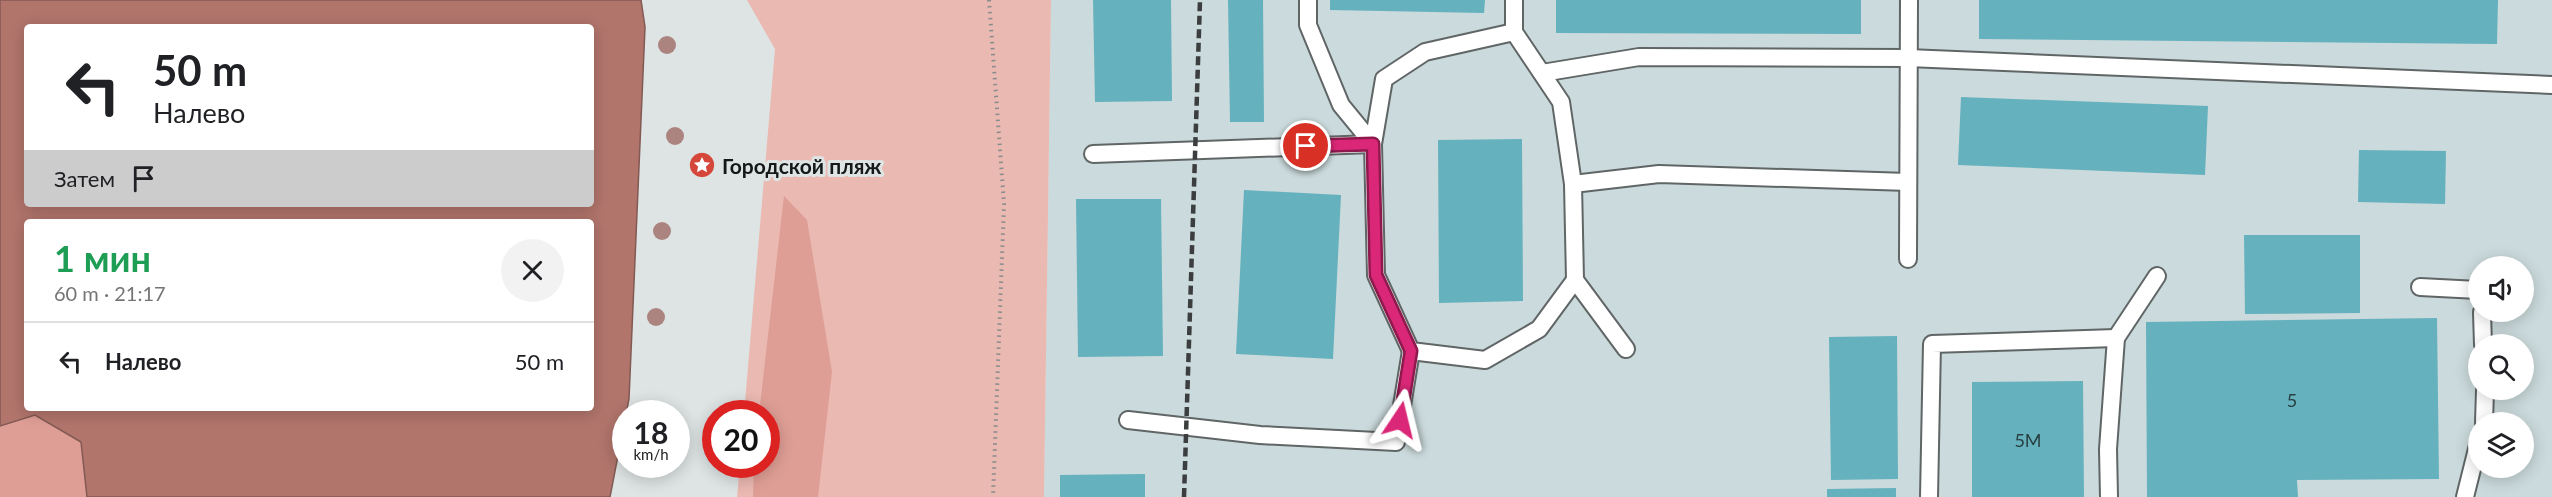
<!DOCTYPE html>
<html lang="ru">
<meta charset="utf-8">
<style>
:root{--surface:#fff;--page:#f2f2f2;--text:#202124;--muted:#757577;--line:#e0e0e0}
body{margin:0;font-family:Lato,sans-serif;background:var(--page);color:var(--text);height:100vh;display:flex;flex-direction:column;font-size:22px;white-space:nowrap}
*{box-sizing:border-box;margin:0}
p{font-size:20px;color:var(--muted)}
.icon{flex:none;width:33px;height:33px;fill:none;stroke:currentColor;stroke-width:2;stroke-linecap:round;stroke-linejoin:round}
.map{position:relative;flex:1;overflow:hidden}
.sheet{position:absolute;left:24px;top:219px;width:570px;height:192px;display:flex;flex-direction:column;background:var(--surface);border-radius:6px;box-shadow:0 3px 15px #0003}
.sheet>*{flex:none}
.top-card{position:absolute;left:24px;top:24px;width:570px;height:183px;border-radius:6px;box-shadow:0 3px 15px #0003;background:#fff;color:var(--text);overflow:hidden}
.buttons{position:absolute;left:2468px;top:256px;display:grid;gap:12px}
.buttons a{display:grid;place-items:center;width:66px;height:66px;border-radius:50%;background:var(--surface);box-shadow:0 3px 15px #0003;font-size:30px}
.speed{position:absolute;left:612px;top:400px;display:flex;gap:12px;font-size:30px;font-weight:700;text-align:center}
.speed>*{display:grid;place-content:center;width:78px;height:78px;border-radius:50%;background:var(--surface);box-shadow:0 3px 15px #0003;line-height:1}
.speed small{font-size:15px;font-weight:400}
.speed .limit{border:9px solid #d22;background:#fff;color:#111}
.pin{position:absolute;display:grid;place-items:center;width:51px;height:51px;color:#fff;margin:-26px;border:3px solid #fff;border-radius:50%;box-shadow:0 2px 6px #0007}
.me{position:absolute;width:66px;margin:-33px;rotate:10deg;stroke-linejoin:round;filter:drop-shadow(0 0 4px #0008)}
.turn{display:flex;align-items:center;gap:21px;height:126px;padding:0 30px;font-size:27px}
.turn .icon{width:78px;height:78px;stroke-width:2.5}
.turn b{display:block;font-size:42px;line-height:51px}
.then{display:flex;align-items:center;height:57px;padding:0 30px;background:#0003;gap:12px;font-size:22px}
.round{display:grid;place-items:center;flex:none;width:63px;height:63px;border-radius:32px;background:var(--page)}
.head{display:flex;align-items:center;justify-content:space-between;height:102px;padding:0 30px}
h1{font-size:36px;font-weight:700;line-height:45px;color:#1e9e55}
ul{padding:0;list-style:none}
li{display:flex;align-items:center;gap:18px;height:78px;padding:0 30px;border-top:2px solid var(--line)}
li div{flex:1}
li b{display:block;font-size:22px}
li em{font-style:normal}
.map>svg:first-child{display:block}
</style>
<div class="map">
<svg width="2552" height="497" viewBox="0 0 2552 497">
<rect width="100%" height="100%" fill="#dee4e4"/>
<path fill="#cbdadc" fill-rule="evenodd" d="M1051,0H2552V497H1044ZM2478,267H2523V312H2478ZM2478,345H2523V390H2478ZM2478,423H2523V468H2478Z"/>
<polygon fill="#eab9b1" points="747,0 1051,0 1044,497 737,497 740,465 766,465 766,414 744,414 775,49"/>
<g fill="#de9e95">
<polygon points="784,196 807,220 832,372 818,497 753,497 754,465 766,465 766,414 759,414"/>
<polygon points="35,415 81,442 87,497 0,497 0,426"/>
</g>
<path fill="#b1756c" stroke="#825953" stroke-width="1.5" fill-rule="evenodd" d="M0,0H641L645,27L629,399L610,497H87L81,442L35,415L0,426ZM27,27H591V204H27ZM27,222H591V408H27Z"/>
<g fill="#65b1bd">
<polygon points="1093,0 1171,0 1172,101 1095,102"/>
<polygon points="1228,0 1263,0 1264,122 1230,122"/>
<polygon points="1330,0 1485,0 1484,13 1330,10"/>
<polygon points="1556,0 1861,0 1861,34 1556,33"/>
<polygon points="1979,0 2498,0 2497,44 1979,39"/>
<polygon points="1961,97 2208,106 2205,175 1958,165"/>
<polygon points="1522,139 1523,301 1439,303 1438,140"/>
<polygon points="2359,150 2446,151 2445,204 2358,202"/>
<polygon points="1244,190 1341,195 1333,359 1236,354"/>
<polygon points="1076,199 1161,199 1163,356 1078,357"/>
<polygon points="2244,235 2360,235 2360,313 2245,314"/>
<polygon points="2437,318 2439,479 2297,480 2298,497 2147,497 2146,322"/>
<polygon points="1897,336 1898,479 1831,480 1829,337"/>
<polygon points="2083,381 2084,497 1972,497 1972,382"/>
<polygon points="1145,474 1145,497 1060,497 1060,475"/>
<polygon points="1896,488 1896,497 1827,497 1827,489"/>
</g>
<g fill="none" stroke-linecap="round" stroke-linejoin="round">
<g stroke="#606566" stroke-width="20">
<g id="lane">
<polyline points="1308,0 1308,25 1341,105 1373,144"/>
<polyline points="1514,0 1514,32 1561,102 1573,184"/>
<polyline points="1514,32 1425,52 1384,79 1373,144 1376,275 1411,351 1485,360 1539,329 1575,280"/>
<polyline points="1542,73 1639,57 1908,58 2552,85"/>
<polyline points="1093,154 1373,144"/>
<polyline points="1908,259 1909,0"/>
<polyline points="2420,287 2478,290"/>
<polyline points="2482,312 2483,345"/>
<polyline points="1626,349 1575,280 1573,184 1659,174 1908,182"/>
<polyline points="1128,420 1260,435 1396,442 1411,351"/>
<polyline points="2484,423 2485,390"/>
<polyline points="1929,497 1932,344 2116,338"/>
<polyline points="2109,497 2108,449 2116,338 2157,276"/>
<polyline points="2465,497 2478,445"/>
</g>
</g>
<polyline stroke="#888c8c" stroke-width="4" stroke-dasharray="1.5 4.5" stroke-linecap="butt" points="989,0 1004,204 993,497"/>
<use href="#lane" stroke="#fff" stroke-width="16"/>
<polyline stroke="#3b3d3e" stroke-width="4.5" stroke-dasharray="9 4.5" stroke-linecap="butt" points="1184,497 1200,0"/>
</g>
<g fill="#ab8480">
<circle cx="667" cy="45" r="9"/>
<circle cx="675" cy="136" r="9"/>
<circle cx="662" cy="231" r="9"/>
<circle cx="656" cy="317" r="9"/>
</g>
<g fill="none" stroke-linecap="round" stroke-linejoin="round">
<g stroke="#8e194d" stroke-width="15">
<polyline id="route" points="1306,146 1373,144 1376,275 1411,351 1400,420"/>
</g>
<use href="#route" stroke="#db2777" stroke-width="10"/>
</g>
<defs>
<g id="sight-disc" transform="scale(1.35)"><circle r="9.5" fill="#d5473b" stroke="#dee4e4"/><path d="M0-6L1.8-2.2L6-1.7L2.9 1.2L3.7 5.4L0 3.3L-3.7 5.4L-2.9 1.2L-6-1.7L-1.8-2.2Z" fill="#fff"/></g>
</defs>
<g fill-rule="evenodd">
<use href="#sight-disc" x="702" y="165"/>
</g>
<g text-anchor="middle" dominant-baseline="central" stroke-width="6" stroke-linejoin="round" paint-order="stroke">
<g font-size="18" fill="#293e41">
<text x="2292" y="400">5</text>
<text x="2028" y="440">5М</text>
</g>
<g font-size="21" font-weight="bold" fill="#151718" stroke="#dee4e4" text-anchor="start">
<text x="722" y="165">Городской пляж</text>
</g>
</g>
</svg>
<div class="buttons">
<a><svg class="icon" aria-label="sound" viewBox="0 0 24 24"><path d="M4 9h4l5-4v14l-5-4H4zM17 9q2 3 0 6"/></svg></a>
<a><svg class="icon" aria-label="search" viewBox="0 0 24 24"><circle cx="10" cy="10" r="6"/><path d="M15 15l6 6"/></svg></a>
<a><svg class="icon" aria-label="layers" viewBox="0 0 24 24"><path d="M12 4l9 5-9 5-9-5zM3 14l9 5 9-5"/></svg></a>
</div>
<div class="speed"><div>18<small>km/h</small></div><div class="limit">20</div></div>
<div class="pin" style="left:1306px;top:146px;background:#d93025"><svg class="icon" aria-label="arrive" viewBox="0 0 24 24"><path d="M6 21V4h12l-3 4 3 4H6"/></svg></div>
<svg class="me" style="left:1400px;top:420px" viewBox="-20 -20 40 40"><path d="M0-17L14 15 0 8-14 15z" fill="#db2777" stroke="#fff" stroke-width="4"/></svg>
<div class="top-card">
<div class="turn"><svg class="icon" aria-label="left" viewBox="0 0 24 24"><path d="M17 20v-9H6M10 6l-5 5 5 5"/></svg><div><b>50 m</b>Налево</div></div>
<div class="then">Затем<svg class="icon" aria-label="arrive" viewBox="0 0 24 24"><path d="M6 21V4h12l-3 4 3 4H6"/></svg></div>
</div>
<section class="sheet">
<div class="head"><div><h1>1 мин</h1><p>60 m · 21:17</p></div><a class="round"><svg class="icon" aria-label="close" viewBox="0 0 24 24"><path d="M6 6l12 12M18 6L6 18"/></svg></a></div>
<ul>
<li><svg class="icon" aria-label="left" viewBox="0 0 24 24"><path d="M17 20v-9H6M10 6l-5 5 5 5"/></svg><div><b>Налево</b></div><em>50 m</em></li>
</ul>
</section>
</div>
